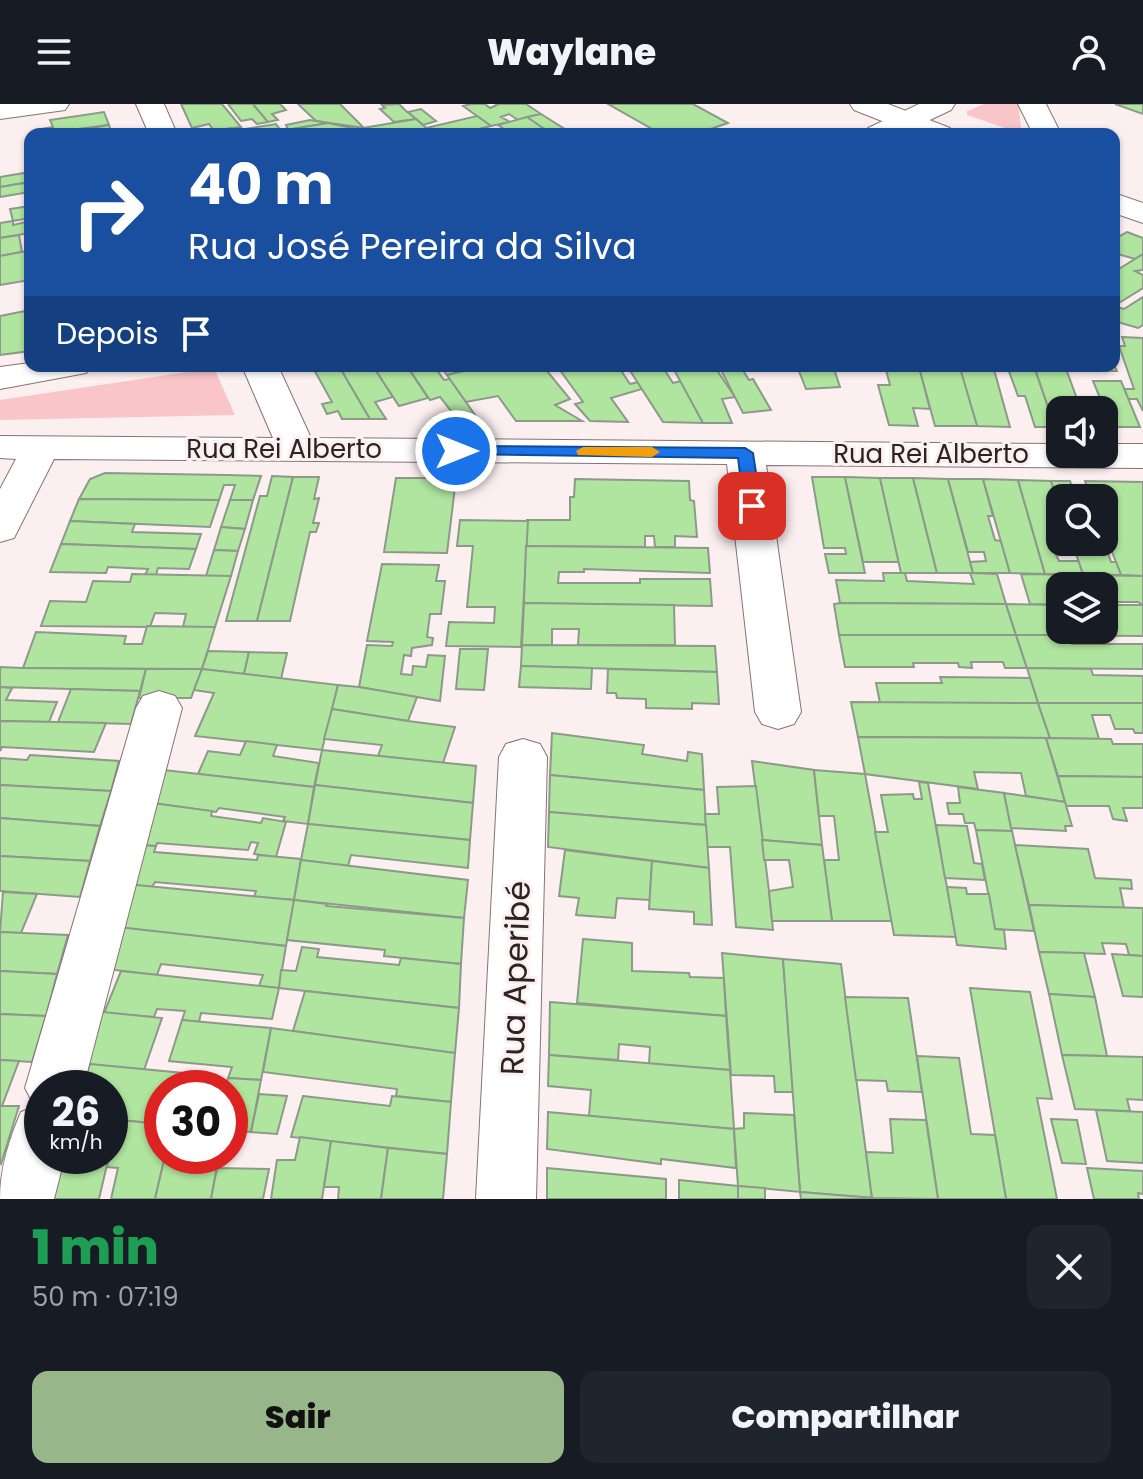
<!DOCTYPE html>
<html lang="pt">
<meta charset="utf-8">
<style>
:root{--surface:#171b24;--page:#20242c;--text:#f1f3f6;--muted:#9ea1a6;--accent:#97b689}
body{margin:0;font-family:Poppins,sans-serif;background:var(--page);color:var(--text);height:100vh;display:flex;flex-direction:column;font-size:30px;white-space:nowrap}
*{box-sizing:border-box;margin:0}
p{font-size:26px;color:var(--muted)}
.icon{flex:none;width:44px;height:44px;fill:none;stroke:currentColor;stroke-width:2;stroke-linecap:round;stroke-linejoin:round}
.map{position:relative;height:1095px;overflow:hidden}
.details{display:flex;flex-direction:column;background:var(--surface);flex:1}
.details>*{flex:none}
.top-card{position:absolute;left:24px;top:24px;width:1096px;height:244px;border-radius:16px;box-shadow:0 2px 6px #0004;background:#1a4fa0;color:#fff;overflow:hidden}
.tools{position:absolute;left:1046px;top:292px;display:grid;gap:16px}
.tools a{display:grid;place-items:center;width:72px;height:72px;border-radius:16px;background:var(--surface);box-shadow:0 2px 6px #0004;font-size:40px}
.speed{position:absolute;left:24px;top:966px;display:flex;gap:16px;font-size:40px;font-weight:700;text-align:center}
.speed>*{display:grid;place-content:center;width:104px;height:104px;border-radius:50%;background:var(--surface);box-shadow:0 2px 6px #0004;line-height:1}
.speed small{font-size:20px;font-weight:400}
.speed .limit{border:12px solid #d22;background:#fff;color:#111}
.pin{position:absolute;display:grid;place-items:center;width:68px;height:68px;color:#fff;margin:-34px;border-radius:16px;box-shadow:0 4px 12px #0006}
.me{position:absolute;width:88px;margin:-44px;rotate:90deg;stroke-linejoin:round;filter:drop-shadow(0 0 6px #0008)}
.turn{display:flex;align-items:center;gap:28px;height:168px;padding:0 32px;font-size:36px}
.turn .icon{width:104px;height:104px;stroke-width:2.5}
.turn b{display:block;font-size:56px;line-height:68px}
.then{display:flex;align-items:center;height:76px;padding:0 32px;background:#0003;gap:16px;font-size:30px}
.round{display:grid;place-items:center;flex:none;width:84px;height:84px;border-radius:16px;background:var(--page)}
.overview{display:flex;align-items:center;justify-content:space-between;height:136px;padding:0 32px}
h1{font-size:48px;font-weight:800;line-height:60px;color:#1e9e55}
.cta{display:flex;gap:16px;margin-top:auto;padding:16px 32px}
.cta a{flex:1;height:92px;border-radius:16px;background:var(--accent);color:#111;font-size:32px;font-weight:800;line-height:92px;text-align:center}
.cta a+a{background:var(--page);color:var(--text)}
header{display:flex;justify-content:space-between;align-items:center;height:104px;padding:0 32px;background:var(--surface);font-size:36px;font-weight:800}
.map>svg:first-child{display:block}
</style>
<header><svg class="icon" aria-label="menu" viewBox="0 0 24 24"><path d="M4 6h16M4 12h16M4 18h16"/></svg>Waylane<svg class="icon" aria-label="person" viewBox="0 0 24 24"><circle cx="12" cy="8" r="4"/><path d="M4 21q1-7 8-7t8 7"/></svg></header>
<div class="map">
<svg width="1143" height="1095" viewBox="0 0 1143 1095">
<rect width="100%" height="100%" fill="#fceff0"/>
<g fill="#f9c5c9">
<polygon points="984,0 1018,0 1022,30 967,11 967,7"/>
<polygon points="214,264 235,311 0,316 0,296"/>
</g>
<g fill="#b0e59f" stroke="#8d998a" stroke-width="2">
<polygon points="181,0 222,0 241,23 214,27 209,20 192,24"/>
<polygon points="228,0 253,0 268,18 257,20 252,15 241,17"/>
<polygon points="253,0 280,0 286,6 272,10 278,16 268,18"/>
<polygon points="298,0 340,0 364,24 316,17"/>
<polygon points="399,0 405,6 416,15 394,18 380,5 385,4 382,1"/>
<polygon points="471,0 485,0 490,4 497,1 495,0 526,0 541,10 518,16 509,10 501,13 510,18 491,22 463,2"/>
<polygon points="608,0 693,0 728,19 696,30 661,30"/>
<polygon points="1115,0 1143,0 1143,10"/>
<polygon points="421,5 436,17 423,21 408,8"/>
<polygon points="104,8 109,21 40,30 40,25 53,23 50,16"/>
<polygon points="541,10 571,29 551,30 527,13"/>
<polygon points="477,12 491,22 458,30 433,30 426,24"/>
<polygon points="527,13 550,29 511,30 498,21"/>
<polygon points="416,15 433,30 408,30 417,28 414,25 384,30 327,30"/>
<polygon points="310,16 328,19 288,26 286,21"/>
<polygon points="328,19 357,25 304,30 288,30 286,26"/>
<polygon points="276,20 281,27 196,30 231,24 233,27"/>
<polygon points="109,21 112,30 57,30"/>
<polygon points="30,68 30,78 0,83 0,73"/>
<polygon points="30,78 30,88 0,93 0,83"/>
<polygon points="30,102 30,114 13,117 10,105"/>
<polygon points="13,117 13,121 30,117 30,129 0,134 0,119"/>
<polygon points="1127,128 1143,134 1143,150 1135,155 1114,149 1114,135"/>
<polygon points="19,131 22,148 0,152 0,134"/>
<polygon points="27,147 30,176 0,181 0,152"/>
<polygon points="1143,150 1143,166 1135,167 1143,171 1143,184 1114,202 1114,168"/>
<polygon points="1143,193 1143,221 1138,224 1114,217 1114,202 1124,205"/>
<polygon points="30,206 30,247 0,251 0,212"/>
<polygon points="1122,233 1143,234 1143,307 1137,295 1128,295 1124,285 1134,285 1119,242 1125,242"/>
<polygon points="1114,261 1117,267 1087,267 1085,262"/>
<polygon points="312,262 339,262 370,315 342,315 338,307 327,310 322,300 332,298"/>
<polygon points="339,262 373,262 393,293 375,298 386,315 370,315"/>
<polygon points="373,262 407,262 428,294 399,302"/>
<polygon points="407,262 434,262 444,276 450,275 479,317 458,316 440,293 430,296"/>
<polygon points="440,262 484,262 447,271"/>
<polygon points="484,262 543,262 570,295 555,301 582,317 516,317 498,292 466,298 447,271"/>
<polygon points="557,262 618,262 630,280 638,278 642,285 611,294 628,318 590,317 575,300 583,298"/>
<polygon points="627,262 662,262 673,279 681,277 703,319 663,318"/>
<polygon points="672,262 714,262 735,293 722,295 732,319 703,319"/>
<polygon points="719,262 753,262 741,263 749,276 753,275 771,306 743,309"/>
<polygon points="797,262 833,262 840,283 806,285"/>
<polygon points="885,262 919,262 930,305 913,304 918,322 889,321 878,281 890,281"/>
<polygon points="959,262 993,262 1010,323 977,322"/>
<polygon points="1007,262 1034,262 1055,323 1035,323 1025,292 1018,292"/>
<polygon points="1034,262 1065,262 1080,303 1091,303 1092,306 1060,306 1060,323 1055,323"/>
<polygon points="919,263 960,264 977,322 935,322"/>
<polygon points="1093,277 1121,277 1140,323 1112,323"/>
<polygon points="105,369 226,371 261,372 253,396 230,396 235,381 224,381 219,396 79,395 90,375"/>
<polygon points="272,372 293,373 257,517 226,517 260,392 267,392"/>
<polygon points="293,373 319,373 314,395 319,394 313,419 319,419 316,428 310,428 290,517 257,517"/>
<polygon points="812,373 845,373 865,469 829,469 825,450 846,450 845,444 824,444"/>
<polygon points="845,373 880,374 899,458 863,458"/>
<polygon points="396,374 465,374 464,384 455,383 447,449 384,448"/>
<polygon points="880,374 913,374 937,469 901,469"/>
<polygon points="913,374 948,375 973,469 937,469"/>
<polygon points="575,375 689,377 690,396 694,397 697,433 675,432 675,443 655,443 654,432 645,432 645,443 526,442 527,416 570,416 570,393 574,393"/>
<polygon points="948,375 983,375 993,412 988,412 995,436 1001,437 1010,469 973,469 970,458 986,457 984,448 968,448"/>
<polygon points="983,375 1018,376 1045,470 1010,469"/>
<polygon points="1018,376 1051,377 1060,403 1060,438 1072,438 1076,451 1056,451 1059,457 1079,457 1083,470 1045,470"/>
<polygon points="1051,377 1070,377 1076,394 1060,394 1060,403"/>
<polygon points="1085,377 1143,378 1143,472 1121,471 1104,427 1104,394 1091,394"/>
<polygon points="79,395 219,396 210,423 70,417"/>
<polygon points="230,396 253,396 245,425 221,423"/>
<polygon points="460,416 528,417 521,543 446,542 449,518 494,519 495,503 467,503 473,442 457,442"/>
<polygon points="70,417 135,420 132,428 201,430 196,445 61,440"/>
<polygon points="221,423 245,425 238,447 214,446"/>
<polygon points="1104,430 1109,444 1094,444 1096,449 1108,449 1111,458 1116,458 1121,471 1083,470 1072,438 1104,438"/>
<polygon points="61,440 196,445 189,465 158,464 156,471 145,471 148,465 108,463 106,469 50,468"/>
<polygon points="526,442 708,444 710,469 584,465 584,468 559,468 558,479 640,479 640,475 710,475 712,502 524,499"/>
<polygon points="214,446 238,447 231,472 206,472"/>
<polygon points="382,460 439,461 436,477 445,477 441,510 430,510 427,533 433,534 432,541 412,544 411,552 404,551 401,570 412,571 413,562 426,563 428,551 445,552 440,597 359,583 367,541 392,542 393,538 367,537"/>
<polygon points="883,469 905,469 907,477 974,480 970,469 997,470 1006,500 840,499 836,476 884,477"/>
<polygon points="132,470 231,472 215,523 183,523 186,510 155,509 150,523 41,522 50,497 86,498 93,477 130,478"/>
<polygon points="1021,470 1143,472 1143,501 1138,498 1104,498 1104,482 1060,482 1060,501 1030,500"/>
<polygon points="524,499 674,501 675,541 578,541 579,525 552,525 552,541 522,541"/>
<polygon points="840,499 1006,500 1016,531 839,531 834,500"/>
<polygon points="1006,500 1060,501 1060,526 1104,526 1104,501 1143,501 1143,532 1016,531"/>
<polygon points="147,522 215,523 202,565 23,564 36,528 126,532 124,540 142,540"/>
<polygon points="839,531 1016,531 1027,564 1005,564 1003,558 971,558 972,564 959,563 958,559 913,559 914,563 845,563"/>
<polygon points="1016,531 1070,531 1072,540 1143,540 1143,565 1027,564"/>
<polygon points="522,541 715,542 717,568 521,562"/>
<polygon points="460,545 488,545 484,586 456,585"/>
<polygon points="208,547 249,548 244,570 202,565"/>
<polygon points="249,548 287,549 281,575 244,570"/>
<polygon points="521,562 592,564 591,585 519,583"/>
<polygon points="0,563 23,564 146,565 140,587 0,583"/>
<polygon points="1027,564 1091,565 1093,571 1143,572 1143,599 1038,599"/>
<polygon points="146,565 202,565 191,594 139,594"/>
<polygon points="202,565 338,581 322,646 195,632 214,589 194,586"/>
<polygon points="608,565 717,568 719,600 692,599 692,605 646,604 646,595 617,594 616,589 607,589"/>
<polygon points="940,573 1030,574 1038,599 880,599 876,579 942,579"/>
<polygon points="338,581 359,583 417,593 408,617 332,605"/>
<polygon points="0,583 12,584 6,596 57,598 49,618 0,617"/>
<polygon points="71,585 140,587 131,620 58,618"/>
<polygon points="851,598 1038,599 1050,634 858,633"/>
<polygon points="1038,599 1143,599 1143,629 1135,629 1133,625 1115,625 1110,611 1092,611 1099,635 1050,634"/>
<polygon points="332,605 408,617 455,623 443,659 378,652 382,641 324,635"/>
<polygon points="0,617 58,618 106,619 94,648 2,643 0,647"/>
<polygon points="552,629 644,641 642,650 687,657 688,648 702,650 704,686 550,671"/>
<polygon points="858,633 1046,634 1065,698 1026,692 1021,669 974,668 978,685 865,670"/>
<polygon points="1046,634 1111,635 1113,640 1143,640 1143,673 1058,672"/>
<polygon points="246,637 277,641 273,652 319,659 314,683 198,670 208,647 240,651"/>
<polygon points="322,646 476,662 473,699 315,681"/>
<polygon points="30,651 119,657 111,687 0,681 0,654 27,656"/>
<polygon points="752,657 814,666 822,741 762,736"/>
<polygon points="164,666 314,683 308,720 283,717 285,713 219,704 216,708 152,699"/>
<polygon points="814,666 865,670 892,817 832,817 824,756 839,756 834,712 819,712"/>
<polygon points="550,671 704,686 706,721 549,708"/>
<polygon points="1058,672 1143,673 1143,704 1123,704 1127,717 1113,715 1109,702 1066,702"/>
<polygon points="919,678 928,679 956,833 894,831 875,728 888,728 881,691 913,690 914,695 922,695"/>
<polygon points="0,681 111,687 100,722 0,714"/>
<polygon points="315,681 473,699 470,736 308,720"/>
<polygon points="756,682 769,787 773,826 736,823 730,743 707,743 705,710 719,710 717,683"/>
<polygon points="958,683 1004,689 1012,727 976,726 974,719 965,719 963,710 949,710 947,699 960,699"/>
<polygon points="1004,689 1065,698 1072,722 1065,722 1066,727 1011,724"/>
<polygon points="152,699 212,707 211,712 261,719 263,714 286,718 276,753 254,750 258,739 251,738 248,746 157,739 156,742 139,741"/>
<polygon points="549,708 706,721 709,764 548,743"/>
<polygon points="0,714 100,722 90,757 0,752"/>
<polygon points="308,720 470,736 468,764 351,751 348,762 301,756"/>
<polygon points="936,721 967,722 974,759 982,760 985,776 945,774"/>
<polygon points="976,726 1012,727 1034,827 995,825"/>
<polygon points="762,736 822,741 832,817 772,817 769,787 793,783 789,756 764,756"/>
<polygon points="139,741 156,742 154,748 257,756 258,751 301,755 294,796 254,793 256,787 155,778 152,783 126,780"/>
<polygon points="1015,741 1088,745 1095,774 1131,776 1132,785 1120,784 1124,804 1029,801"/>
<polygon points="565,746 652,757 650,796 617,794 615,814 576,811 579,794 559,792"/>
<polygon points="0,752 90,757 80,793 0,787"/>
<polygon points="301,756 468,776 464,814 294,796"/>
<polygon points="652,757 709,764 712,821 694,820 694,808 649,805"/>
<polygon points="126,780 294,796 286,842 114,823"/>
<polygon points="947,783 966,784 967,790 989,790 995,825 1004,826 1006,845 957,841"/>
<polygon points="3,788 37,790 21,829 0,828"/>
<polygon points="294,796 327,800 326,802 464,814 461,860 384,852 385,846 287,836"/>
<polygon points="1029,801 1143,804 1143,852 1129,851 1126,840 1102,839 1105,850 1039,848"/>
<polygon points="118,823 286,842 279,884 259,882 263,871 161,860 157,871 106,865"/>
<polygon points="0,828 68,831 57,870 0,867"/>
<polygon points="583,835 632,839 632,867 689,869 690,873 724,874 726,912 577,899"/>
<polygon points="302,843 319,845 317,853 399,861 401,854 461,860 459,904 279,884 281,866 296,867"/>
<polygon points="1039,848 1084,849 1095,893 1049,890"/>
<polygon points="722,849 783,855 793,988 775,988 774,972 731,971"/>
<polygon points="1112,850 1143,852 1143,893 1123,892"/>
<polygon points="783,855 841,860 872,1094 800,1088"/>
<polygon points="0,867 57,870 46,912 0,910"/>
<polygon points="121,867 279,884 272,915 201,909 199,918 182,916 185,907 157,905 154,913 104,909"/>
<polygon points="970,884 1030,888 1052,995 1037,994 1057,1095 1006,1095"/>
<polygon points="305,887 459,904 455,949 293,927"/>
<polygon points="1049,890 1095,893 1107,952 1062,951"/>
<polygon points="845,893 908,894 922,988 888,987 886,977 856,976"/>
<polygon points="550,898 726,912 730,966 649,960 650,943 619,940 618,956 549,951"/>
<polygon points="93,907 162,914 144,966 78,959"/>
<polygon points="0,910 46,912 32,958 0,956"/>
<polygon points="182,916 271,924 261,976 228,974 232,963 169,957"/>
<polygon points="271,924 455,949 451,998 396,992 397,985 263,968"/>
<polygon points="549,951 730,966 734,1025 589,1012 591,986 548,982"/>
<polygon points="1062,951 1143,953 1143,996 1127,995 1130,1007 1075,1005"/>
<polygon points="917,952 959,954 971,1030 995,1031 1006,1095 938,1095"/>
<polygon points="0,956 19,957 2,1002 0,1002"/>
<polygon points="90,960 204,971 200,984 162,984 162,1020 110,1015 110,984 81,984"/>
<polygon points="228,974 261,976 251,1028 230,1026 230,984 225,984"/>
<polygon points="259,990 287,992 277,1030 251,1028"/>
<polygon points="303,992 390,1002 392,992 451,998 447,1050 291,1033"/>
<polygon points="0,1002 19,1002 1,1060 0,1059"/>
<polygon points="1096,1006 1143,1008 1143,1059 1107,1057"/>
<polygon points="548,1008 734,1025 736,1064 661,1055 661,1060 547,1045"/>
<polygon points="744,1009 794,1011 800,1088 738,1082 734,1025 744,1024"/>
<polygon points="890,1015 926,1016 938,1095 872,1094 866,1048 893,1049"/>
<polygon points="1051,1015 1077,1016 1086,1060 1062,1059"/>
<polygon points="118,1016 162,1020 162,1052 165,1052 155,1095 111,1095 118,1064 107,1063"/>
<polygon points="300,1033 331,1037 322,1095 271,1095 277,1056 295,1056"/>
<polygon points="331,1037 388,1044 381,1095 338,1095 339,1083 324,1083"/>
<polygon points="388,1044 447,1050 443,1095 381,1095"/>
<polygon points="58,1052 109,1052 99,1095 46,1095"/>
<polygon points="165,1052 219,1052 211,1095 155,1095"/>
<polygon points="217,1064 269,1065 263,1095 211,1095"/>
<polygon points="547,1064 666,1075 666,1095 547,1095"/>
<polygon points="1087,1064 1143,1067 1143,1090 1138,1089 1139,1095 1094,1095"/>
<polygon points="679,1076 738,1082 738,1095 679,1095"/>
<polygon points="738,1082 765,1084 765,1095 738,1095"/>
<polygon points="800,1088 874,1094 874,1095 801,1095"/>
</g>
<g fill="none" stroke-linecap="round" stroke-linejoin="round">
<g stroke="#867374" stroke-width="2">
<g id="street">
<polygon points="0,0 69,0 65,6 0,15"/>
<polygon points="136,0 164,0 177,30 149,30"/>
<polygon points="919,0 955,0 951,6 900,30 864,30 868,24"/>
<polygon points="1018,0 1046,0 1061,30 1033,30"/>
<polygon points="30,259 30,262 92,262 86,269 0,285 0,263"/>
<polygon points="242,262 278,262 311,334 1060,340 1060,350 1104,350 1104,340 1143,340 1143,364 766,361 801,608 794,620 778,625 762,620 755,608 727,360 54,355 14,434 0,438 0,385 16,355 0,354 0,332 273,334"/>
<path d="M159,587L175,592L182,604L83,984H42V1052H65L54,1095H0C0,1064 9,1036 21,1008L35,1003L25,984L136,604L143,592Z"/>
<polygon points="523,635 540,640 547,653 536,1095 476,1095 499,653 506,640"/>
</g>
</g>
<g stroke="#867374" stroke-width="2">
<g id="secondary">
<polygon points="850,0 888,0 950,24 954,30 915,30 854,6"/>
<polygon points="1114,89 1143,99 1143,119 1114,109"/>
</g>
</g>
<use href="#street" fill="#fff" fill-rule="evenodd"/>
<use href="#secondary" fill="#fff" fill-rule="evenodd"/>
</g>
<polygon fill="#1a73e8" stroke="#114b97" stroke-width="2" points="456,342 745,344 753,349 761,402 752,407 744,402 738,354 451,350 451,343"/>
<polygon fill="#f59e0b" points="583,343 652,343 660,348 652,353 578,351 576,347"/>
<g text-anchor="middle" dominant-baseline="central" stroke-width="6" stroke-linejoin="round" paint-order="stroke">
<g font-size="26" fill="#2c2424" stroke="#fceff0">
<text x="284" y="345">Rua Rei Alberto</text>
<text x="931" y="350">Rua Rei Alberto</text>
</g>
<g font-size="32" fill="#2c2424" stroke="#fceff0">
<text transform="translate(515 874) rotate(-88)">Rua Aperibé</text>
</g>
</g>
</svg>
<div class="tools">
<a><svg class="icon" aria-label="sound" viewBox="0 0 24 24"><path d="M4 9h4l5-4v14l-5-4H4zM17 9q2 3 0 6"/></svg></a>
<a><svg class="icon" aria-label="search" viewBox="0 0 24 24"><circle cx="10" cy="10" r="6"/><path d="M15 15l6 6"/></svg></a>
<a><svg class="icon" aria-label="layers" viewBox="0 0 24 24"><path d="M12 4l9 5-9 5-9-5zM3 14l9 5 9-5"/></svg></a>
</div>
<div class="speed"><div>26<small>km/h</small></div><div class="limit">30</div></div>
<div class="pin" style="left:752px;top:402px;background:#d93025"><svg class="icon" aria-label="arrive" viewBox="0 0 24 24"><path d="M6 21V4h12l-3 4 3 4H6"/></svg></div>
<svg class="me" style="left:456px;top:347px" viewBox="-20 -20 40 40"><circle r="17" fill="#1a73e8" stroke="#fff" stroke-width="3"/><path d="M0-11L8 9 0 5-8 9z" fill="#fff"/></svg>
<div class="top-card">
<div class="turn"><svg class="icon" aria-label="right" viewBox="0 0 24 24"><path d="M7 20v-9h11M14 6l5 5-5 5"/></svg><div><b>40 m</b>Rua José Pereira da Silva</div></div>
<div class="then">Depois<svg class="icon" aria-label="arrive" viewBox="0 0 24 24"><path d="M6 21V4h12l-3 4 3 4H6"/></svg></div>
</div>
</div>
<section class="details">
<div class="overview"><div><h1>1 min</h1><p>50 m · 07:19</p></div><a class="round"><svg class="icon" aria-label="close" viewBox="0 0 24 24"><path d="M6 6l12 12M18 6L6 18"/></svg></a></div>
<div class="cta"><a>Sair</a><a>Compartilhar</a></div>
</section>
